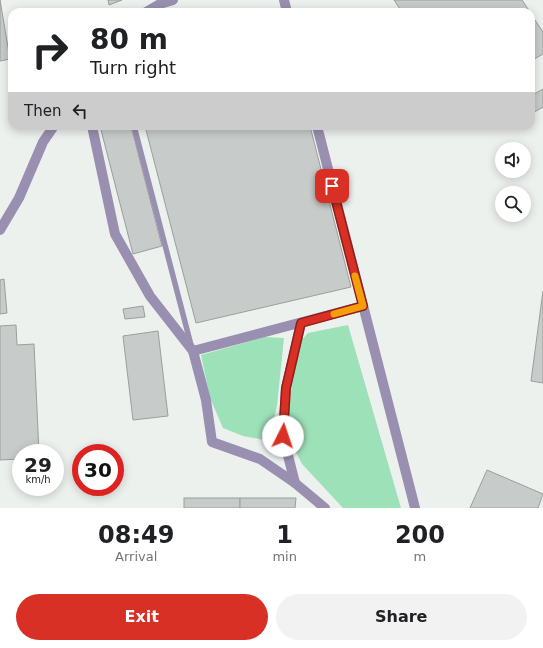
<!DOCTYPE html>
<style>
:root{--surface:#fff;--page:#f2f2f2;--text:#202124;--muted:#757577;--accent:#d93025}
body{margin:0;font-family:"DejaVu Sans",sans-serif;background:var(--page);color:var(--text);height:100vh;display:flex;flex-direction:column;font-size:15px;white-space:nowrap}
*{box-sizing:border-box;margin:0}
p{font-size:13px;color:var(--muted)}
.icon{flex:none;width:22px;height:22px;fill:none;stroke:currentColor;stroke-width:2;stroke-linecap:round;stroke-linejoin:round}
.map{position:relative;height:508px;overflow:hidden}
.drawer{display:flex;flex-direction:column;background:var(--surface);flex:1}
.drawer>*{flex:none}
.guide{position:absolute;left:8px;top:8px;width:527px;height:122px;border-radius:12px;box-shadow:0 2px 10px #0003;background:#fff;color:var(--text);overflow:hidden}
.buttons{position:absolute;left:495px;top:142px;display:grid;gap:8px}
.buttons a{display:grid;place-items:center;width:36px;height:36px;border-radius:50%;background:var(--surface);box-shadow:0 2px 10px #0003;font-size:20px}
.speed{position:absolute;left:12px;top:444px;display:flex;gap:8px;font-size:20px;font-weight:700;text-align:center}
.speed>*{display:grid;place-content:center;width:52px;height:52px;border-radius:50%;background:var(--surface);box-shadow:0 2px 10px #0003;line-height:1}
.speed small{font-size:10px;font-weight:400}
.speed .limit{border:6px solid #d22;background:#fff;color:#111}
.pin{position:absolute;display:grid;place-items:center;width:34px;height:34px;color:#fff;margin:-17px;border-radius:8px;box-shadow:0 2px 6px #0006}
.me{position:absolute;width:44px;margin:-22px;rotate:4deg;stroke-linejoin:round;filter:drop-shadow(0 0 3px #0008)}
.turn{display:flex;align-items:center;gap:14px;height:84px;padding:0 16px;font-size:18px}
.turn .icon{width:52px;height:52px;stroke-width:2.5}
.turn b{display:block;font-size:28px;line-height:34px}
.then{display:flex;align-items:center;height:38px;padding:0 16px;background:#0003;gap:8px;font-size:15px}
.eta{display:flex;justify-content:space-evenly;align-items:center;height:68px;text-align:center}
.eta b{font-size:24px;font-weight:700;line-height:28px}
.button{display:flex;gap:8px;margin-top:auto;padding:8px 16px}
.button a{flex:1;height:46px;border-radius:24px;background:var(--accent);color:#fff;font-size:16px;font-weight:700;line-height:46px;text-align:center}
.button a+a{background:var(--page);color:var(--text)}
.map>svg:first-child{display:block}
</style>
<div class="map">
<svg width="543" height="508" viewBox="0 0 543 508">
<rect width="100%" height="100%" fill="#edf1ee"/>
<g fill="#9de1b8">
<polygon points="348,325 401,508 343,508 302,464 287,435 293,371 301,341 308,333"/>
<polygon points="265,337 284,338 277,406 271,431 264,440 243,436 223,428 210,398 201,355"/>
</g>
<g fill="#c7cbc9" stroke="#9b9e9c">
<polygon points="0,0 10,59 0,61"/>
<polygon points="108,0 122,0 109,5"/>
<polygon points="394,0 522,0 530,12 402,12"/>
<polygon points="531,14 543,32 543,54 531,61"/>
<polygon points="543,89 543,107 531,114 531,96"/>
<polygon points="100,126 131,126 162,246 133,254"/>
<polygon points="145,126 310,126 351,287 196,323"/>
<polygon points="4,279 7,313 0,314 0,280"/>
<polygon points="543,291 543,383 531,381"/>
<polygon points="143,306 145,317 125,319 123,309"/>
<polygon points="16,325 17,345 34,344 39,453 21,453 21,459 0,460 0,326"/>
<polygon points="158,331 168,416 133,420 123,336"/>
<polygon points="487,470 543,494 538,508 470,508"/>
<rect x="184" y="498" width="56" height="10"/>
<polygon points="240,498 296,498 295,508 240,508"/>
</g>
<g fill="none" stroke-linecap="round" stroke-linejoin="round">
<polyline stroke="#998fb0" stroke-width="5.5" points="134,126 191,345"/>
<g stroke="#998fb0" stroke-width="10">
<polyline points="146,12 160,4 173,0"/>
<polyline points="0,230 19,198 43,142 54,126"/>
<polyline points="193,351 363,306"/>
<polyline points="295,483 283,436 286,388 301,323"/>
</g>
<g stroke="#998fb0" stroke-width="10">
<polyline points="284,0 287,12"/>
<polyline points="92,126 115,234 150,296 193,351 206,400 212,442 260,459 295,483 325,508"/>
<polyline points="317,126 415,508"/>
</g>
</g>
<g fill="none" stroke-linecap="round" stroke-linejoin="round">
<g stroke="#8d1f18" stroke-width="10">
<polyline id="route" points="283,436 286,388 301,323 363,306 332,186"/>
</g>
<use href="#route" stroke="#d93025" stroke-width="7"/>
<polyline stroke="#f59e0b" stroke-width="7" points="334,314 363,306 355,276"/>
</g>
</svg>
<div class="buttons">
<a><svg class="icon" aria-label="sound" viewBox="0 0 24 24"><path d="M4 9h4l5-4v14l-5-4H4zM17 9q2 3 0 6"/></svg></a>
<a><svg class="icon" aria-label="search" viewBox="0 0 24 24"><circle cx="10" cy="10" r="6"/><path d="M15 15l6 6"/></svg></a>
</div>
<div class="speed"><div>29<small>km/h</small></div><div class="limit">30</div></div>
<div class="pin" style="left:332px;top:186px;background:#d93025"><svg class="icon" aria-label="arrive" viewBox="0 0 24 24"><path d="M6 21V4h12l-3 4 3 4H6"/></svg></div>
<svg class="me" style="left:283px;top:436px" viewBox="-20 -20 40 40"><circle r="19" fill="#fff"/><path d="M0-13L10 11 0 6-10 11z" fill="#d93025"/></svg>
<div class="guide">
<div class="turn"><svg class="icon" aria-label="right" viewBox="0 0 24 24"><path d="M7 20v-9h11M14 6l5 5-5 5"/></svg><div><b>80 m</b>Turn right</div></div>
<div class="then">Then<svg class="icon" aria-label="left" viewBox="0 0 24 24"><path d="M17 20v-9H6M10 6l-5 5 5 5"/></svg></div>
</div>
</div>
<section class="drawer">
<div class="eta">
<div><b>08:49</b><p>Arrival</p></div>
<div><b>1</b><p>min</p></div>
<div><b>200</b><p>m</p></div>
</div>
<div class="button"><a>Exit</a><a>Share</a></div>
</section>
